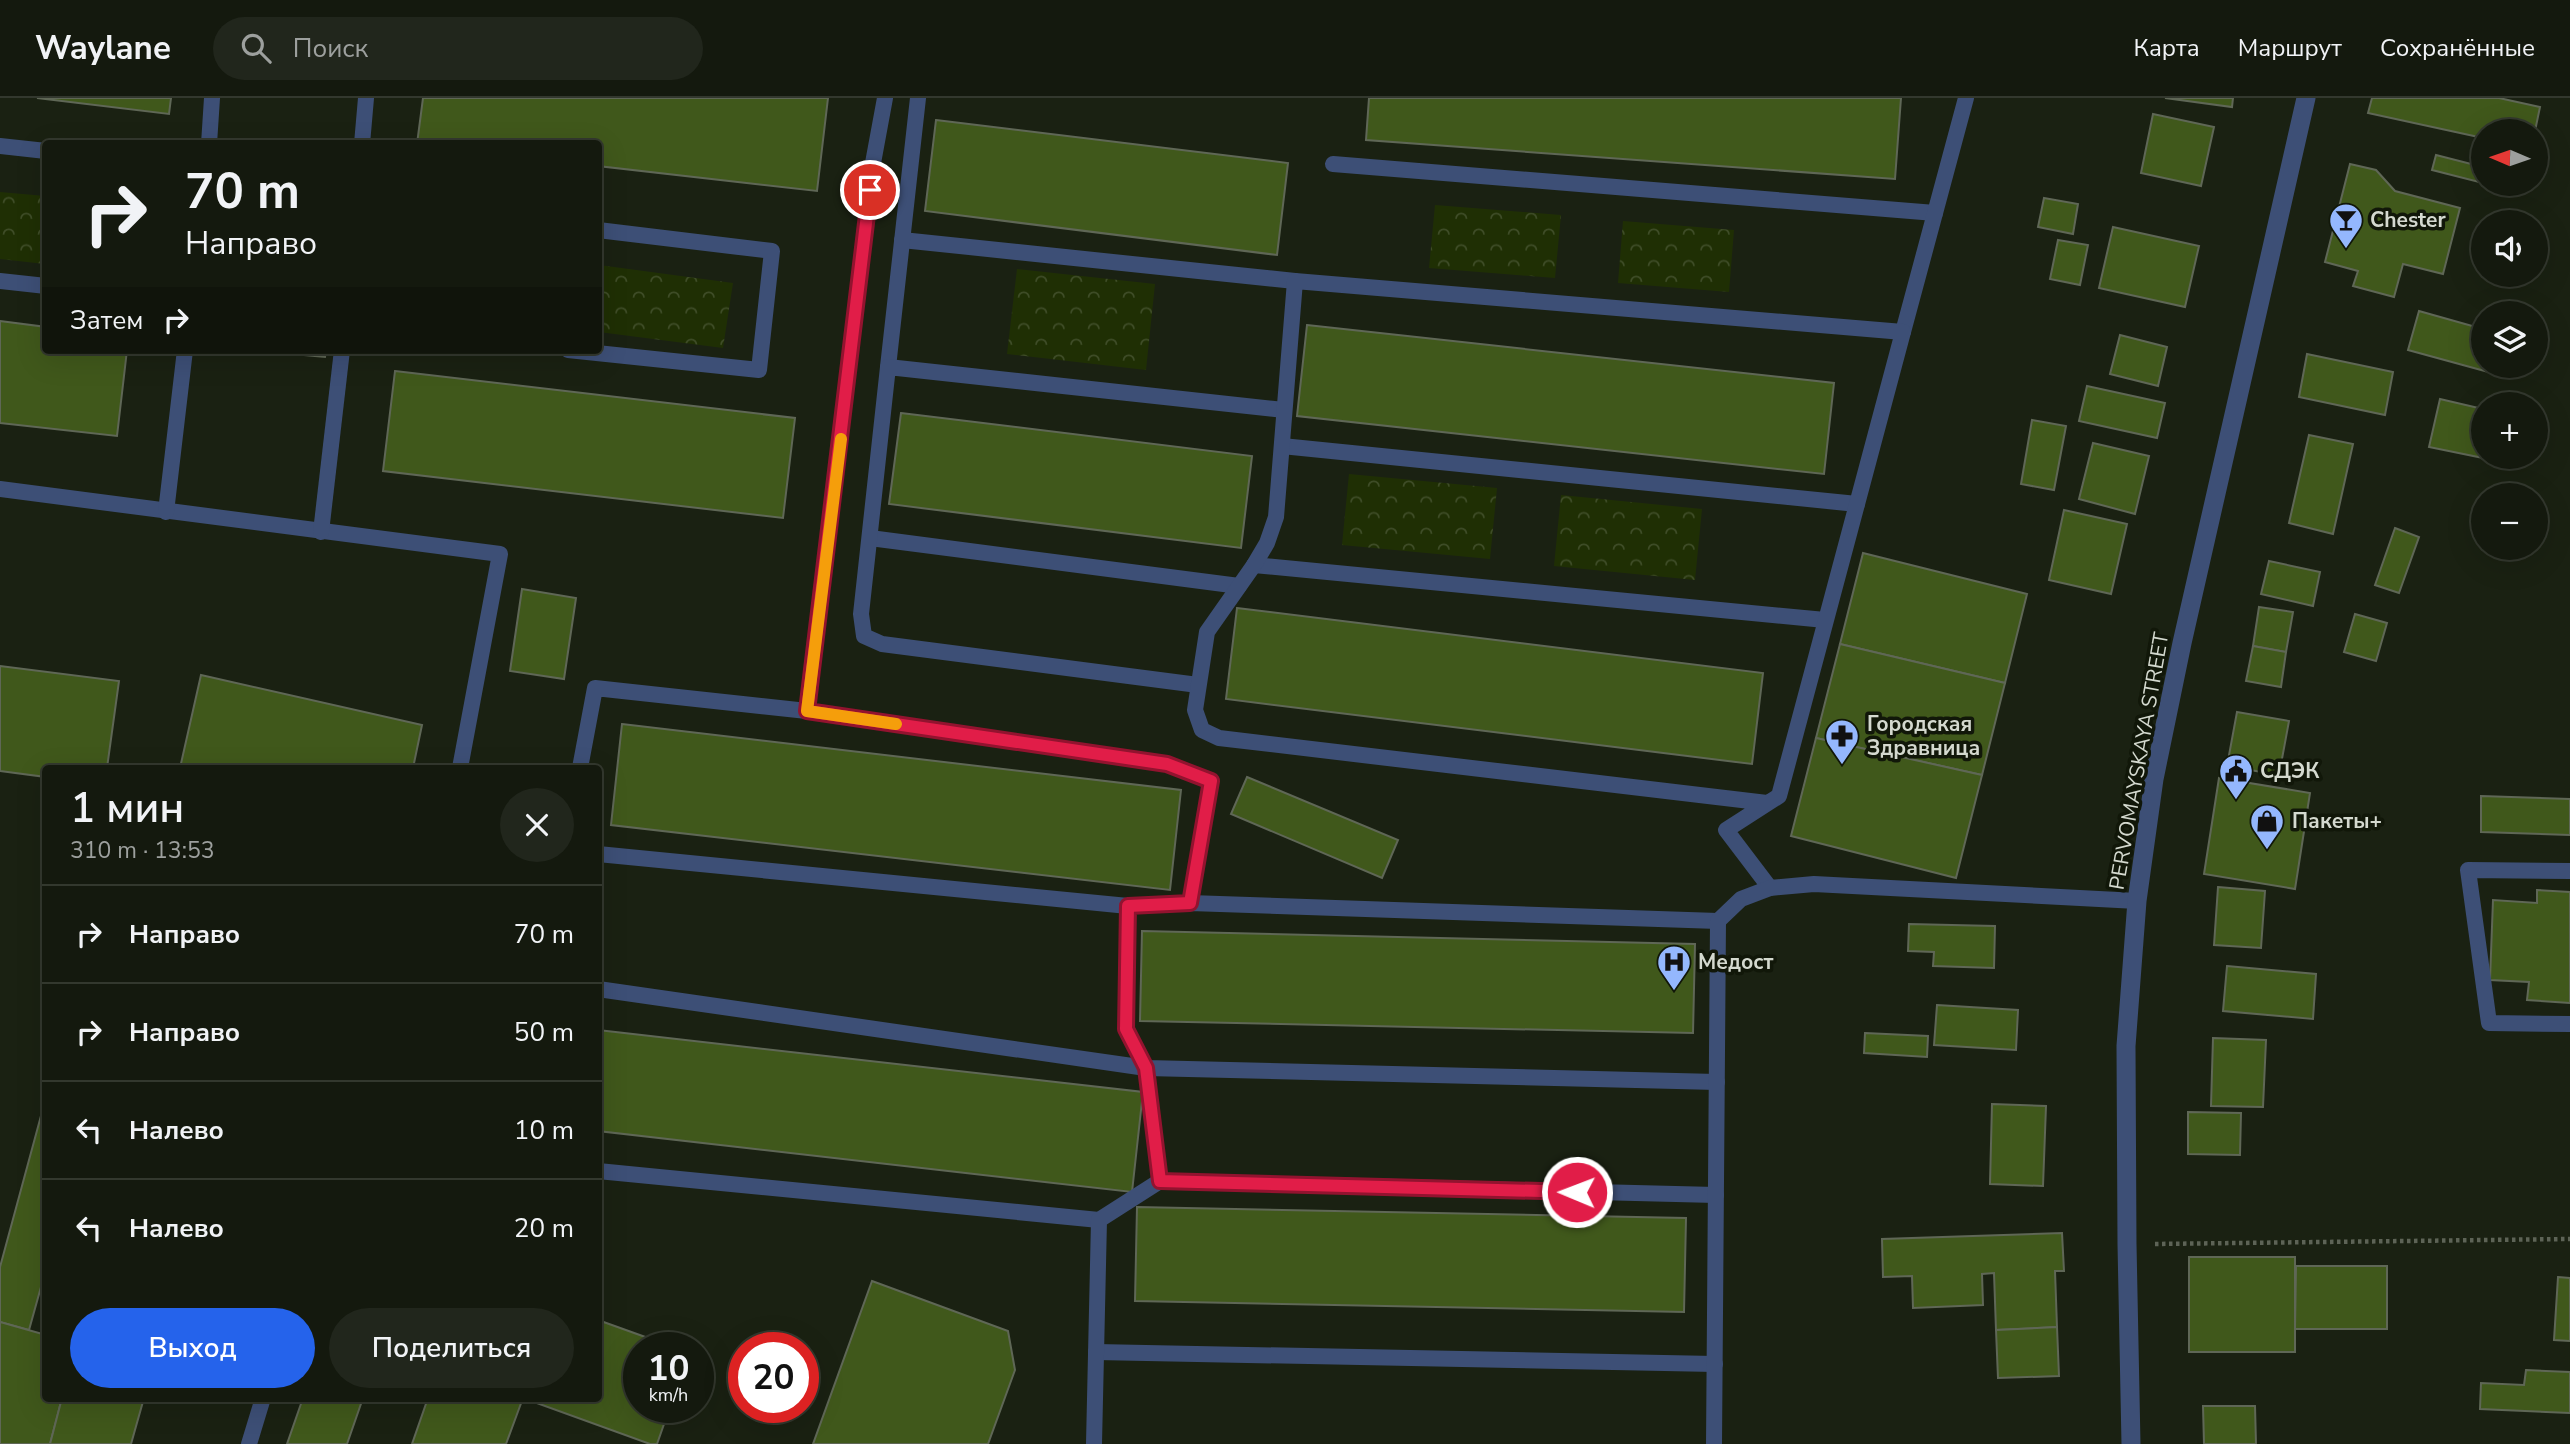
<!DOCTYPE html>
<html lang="ru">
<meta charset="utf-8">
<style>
:root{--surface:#14190e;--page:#21261c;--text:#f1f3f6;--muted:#9da09e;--line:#33382e;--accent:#2563eb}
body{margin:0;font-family:"Nunito Sans",sans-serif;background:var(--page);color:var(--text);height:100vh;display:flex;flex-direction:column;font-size:26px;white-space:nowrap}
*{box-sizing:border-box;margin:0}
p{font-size:23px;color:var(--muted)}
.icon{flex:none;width:38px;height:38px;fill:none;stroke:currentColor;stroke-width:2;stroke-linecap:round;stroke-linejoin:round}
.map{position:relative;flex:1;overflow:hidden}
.side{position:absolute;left:42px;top:667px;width:560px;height:637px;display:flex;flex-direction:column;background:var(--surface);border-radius:7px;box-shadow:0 7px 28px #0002,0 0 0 2px var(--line)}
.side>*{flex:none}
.guide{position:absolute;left:42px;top:42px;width:560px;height:214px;border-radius:7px;box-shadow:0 7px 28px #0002,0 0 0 2px var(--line);background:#14190e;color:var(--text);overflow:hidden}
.needle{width:46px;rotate:272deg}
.fabs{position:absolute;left:2471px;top:21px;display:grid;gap:14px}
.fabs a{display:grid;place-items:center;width:77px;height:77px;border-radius:50%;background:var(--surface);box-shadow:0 7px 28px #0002,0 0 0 2px var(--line);font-size:35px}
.speed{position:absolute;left:623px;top:1234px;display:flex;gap:14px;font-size:35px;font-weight:700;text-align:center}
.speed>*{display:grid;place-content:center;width:91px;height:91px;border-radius:50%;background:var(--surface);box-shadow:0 7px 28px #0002,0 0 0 2px var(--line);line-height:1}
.speed small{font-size:18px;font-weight:400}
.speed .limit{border:10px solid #d22;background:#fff;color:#111}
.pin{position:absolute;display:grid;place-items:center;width:60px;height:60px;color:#fff;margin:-30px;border:4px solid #fff;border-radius:50%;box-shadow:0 2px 7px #0007}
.me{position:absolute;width:77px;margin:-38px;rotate:271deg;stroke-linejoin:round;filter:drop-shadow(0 0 5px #0008)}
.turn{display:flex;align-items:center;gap:24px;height:147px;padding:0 28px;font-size:32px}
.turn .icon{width:91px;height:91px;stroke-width:2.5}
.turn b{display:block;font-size:49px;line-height:60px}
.then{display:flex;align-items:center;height:66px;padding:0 28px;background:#0003;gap:14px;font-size:26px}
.round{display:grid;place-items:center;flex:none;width:74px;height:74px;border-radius:37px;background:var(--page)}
.headline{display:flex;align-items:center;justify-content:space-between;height:119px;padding:0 28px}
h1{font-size:42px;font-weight:600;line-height:52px}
.primary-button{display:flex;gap:14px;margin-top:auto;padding:14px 28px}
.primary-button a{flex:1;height:80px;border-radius:42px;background:var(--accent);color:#fff;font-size:28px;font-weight:600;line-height:80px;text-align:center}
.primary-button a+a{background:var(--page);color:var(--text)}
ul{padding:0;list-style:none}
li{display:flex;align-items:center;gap:21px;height:98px;padding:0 28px;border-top:2px solid var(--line)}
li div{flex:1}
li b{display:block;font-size:26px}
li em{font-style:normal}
header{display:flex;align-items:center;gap:42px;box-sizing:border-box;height:98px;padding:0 35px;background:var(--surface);border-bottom:2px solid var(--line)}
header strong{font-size:33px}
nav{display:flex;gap:38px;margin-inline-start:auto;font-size:24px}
.search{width:490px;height:63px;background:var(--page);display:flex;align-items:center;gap:18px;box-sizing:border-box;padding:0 24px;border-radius:38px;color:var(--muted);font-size:26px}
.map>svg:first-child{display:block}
</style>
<header>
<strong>Waylane</strong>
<div class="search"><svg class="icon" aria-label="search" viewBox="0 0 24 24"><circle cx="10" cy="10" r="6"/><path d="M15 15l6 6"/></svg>Поиск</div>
<nav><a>Карта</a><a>Маршрут</a><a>Сохранённые</a></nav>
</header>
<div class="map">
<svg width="2570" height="1346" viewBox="0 0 2570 1346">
<defs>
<pattern id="park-crowns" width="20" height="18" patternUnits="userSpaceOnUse" patternTransform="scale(1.75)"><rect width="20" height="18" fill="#1f2f04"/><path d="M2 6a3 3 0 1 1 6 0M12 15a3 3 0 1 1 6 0" fill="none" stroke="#3f4d28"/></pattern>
</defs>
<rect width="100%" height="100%" fill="#1a2112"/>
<g fill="url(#park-crowns)">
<polygon points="0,94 45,98 45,166 0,161"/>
<polygon points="1435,107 1561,117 1555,180 1429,170"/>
<polygon points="1623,123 1734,132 1729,194 1618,185"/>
<polygon points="599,167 733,185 723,250 599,234"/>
<polygon points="1017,171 1155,186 1146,272 1007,256"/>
<polygon points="1349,376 1497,390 1490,461 1342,447"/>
<polygon points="1561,397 1702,411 1695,482 1554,468"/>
</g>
<g fill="#40581b" stroke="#5f6756" stroke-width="2">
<polygon points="37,0 171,0 169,16"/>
<polygon points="423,0 828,0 817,93 598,68 598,46 417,46"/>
<polygon points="1369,0 1901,0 1895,81 1366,42"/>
<polygon points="2165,0 2233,0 2232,9"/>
<polygon points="2372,0 2499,0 2540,9 2535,33 2483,33 2483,40 2368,15"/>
<polygon points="2153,16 2214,29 2201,88 2141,75"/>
<polygon points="936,22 1288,65 1277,157 925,113"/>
<polygon points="2436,57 2483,69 2483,85 2432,72"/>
<polygon points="2350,66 2376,72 2395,93 2460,110 2443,176 2403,166 2394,199 2353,188 2358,173 2325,164"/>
<polygon points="2044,100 2078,106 2073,136 2038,129"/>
<polygon points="2113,129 2199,148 2185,209 2099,190"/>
<polygon points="2058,142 2088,147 2080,187 2050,181"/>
<polygon points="2419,213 2483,231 2483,268 2494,268 2492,275 2408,252"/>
<polygon points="0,223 46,229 46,252 127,252 117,338 0,325"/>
<polygon points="1307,227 1834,285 1824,376 1297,318"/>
<polygon points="2120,237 2167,249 2158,288 2110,276"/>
<polygon points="249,252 326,252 325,259"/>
<polygon points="2307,256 2393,274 2385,317 2299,299"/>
<polygon points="395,273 795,320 783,420 383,373"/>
<polygon points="2087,288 2165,305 2157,340 2079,323"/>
<polygon points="2440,301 2483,311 2483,359 2494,359 2493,362 2429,349"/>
<polygon points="901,315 1252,358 1241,450 889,406"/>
<polygon points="2032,322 2066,328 2054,392 2021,386"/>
<polygon points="2309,337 2353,346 2333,436 2289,425"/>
<polygon points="2093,345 2149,358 2135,416 2079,401"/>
<polygon points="2064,412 2127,426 2111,496 2049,482"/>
<polygon points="2395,430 2419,439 2399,495 2375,487"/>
<polygon points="1863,455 2027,496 2005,585 1840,546"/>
<polygon points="2269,463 2320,474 2313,508 2261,496"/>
<polygon points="522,491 576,500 564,581 510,573"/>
<polygon points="2259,509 2293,514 2286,554 2253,548"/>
<polygon points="1237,510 1763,575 1752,666 1226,601"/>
<polygon points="2355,516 2387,525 2376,563 2344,554"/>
<polygon points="1840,546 2005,585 1982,677 1816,640"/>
<polygon points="2253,548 2286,554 2281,589 2246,583"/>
<polygon points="0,568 119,583 107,670 46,670 46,679 0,673"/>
<polygon points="201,577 422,627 413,670 180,670"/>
<polygon points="2237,614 2289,623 2279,677 2227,668"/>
<polygon points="622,626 1181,692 1170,792 611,727"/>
<polygon points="1816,640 1982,677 1956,780 1791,738"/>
<polygon points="1247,679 1398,742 1382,780 1231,716"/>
<polygon points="2219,680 2310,695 2295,791 2204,776"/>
<polygon points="2481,698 2570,701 2570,737 2481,734"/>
<polygon points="2218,789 2265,793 2261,850 2214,847"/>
<polygon points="2537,792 2570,794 2570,905 2527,902 2529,884 2490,882 2493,802 2537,805"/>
<polygon points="1909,826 1995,828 1994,870 1933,868 1934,854 1908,853"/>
<polygon points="1142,833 1695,846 1693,935 1140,923"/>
<polygon points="2227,868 2316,876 2313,921 2223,913"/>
<polygon points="1937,907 2018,912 2016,952 1934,947"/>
<polygon points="598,932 1143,994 1132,1094 598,1033"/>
<polygon points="1865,935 1928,938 1927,959 1864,955"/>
<polygon points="2213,940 2266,942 2263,1009 2211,1008"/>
<polygon points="45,1003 46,1171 29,1232 0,1224 0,1169"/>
<polygon points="1992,1006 2046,1008 2043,1088 1990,1086"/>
<polygon points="2188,1014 2241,1015 2240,1057 2188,1056"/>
<polygon points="1137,1109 1686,1120 1684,1214 1135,1203"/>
<polygon points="2062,1135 2064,1173 2055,1173 2057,1229 1996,1232 1994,1175 1982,1176 1983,1207 1913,1210 1912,1178 1883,1179 1882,1141"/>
<rect x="2189" y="1159" width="106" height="95"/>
<polygon points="2296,1168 2387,1168 2387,1231 2295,1231"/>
<polygon points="2558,1179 2570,1180 2570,1243 2554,1242"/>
<polygon points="872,1183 1008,1233 1015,1272 988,1346 813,1346"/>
<polygon points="598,1222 676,1250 639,1250 639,1309 670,1309 657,1346 650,1346 523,1300 506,1346 412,1346 428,1300 598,1300"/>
<polygon points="0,1224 46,1237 46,1300 62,1300 50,1346 0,1346"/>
<polygon points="2057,1229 2059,1278 1998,1280 1996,1232"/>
<polygon points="2526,1272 2570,1274 2570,1315 2480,1311 2481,1285 2524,1287"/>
<polygon points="62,1300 144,1300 131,1346 50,1346"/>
<polygon points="303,1300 363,1300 347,1346 287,1346"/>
<polygon points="2203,1308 2255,1308 2256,1346 2204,1346"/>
</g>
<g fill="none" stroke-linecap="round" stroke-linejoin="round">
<polyline stroke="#5d6356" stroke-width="4.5" stroke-dasharray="3.5 3.5" stroke-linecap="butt" points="2155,1146 2570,1141"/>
<g stroke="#3d4f76" stroke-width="16">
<polyline points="209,46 212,0"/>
<polyline points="362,46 366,0"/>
<polyline points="0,48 46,53"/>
<polyline points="1333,66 1935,115"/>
<polyline points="902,142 1295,183"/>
<polyline points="0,183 46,188"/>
<polyline points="1903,234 1966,0"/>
<polyline points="568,252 759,272 772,153 598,132"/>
<polyline points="888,269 918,0"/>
<polyline points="1282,348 1857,406"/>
<polyline points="0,391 500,456 460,670"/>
<polyline points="166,414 185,252"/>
<polyline points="321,434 342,252"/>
<polyline points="870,440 1239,488"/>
<polyline points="1254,467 1825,522"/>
<polyline points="1198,587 882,546 864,538 861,516 888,269 1284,312"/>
<polyline points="807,613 873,65 885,0"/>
<polyline points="580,670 595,590 807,613 1167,666 1211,683 1190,805"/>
<polyline points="1767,705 1219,640 1202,632 1195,612 1207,534 1254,467 1267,445 1276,419 1295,183 1903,234 1779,698 1726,732 1770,790"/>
<polyline points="598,756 1128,808"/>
<polyline points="2570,773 2468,772 2489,925 2570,926"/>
<polyline points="598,891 1146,970 1717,984"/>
<polyline points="598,1073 1099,1122"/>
<polyline points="1160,1083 1716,1097"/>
<polyline points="1096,1254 1715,1266"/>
<polyline points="249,1346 263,1300"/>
<polyline points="1094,1346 1099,1122 1160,1083 1146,970 1126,931 1128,808 1190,805 1718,823"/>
<polyline points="1714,1346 1718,823 1741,801 1770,790 1814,786 2137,803"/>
</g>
<polyline stroke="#3d4f76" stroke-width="19" points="2131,1346 2127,1146 2126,948 2137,803 2154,681 2182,545 2306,0"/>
</g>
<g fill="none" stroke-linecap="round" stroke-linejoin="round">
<g stroke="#92132f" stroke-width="18">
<polyline id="route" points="870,92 807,613 1167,666 1211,683 1190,805 1128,808 1126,931 1146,970 1160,1083 1577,1094"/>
</g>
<use href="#route" stroke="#e11d48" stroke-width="12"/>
<polyline stroke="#f59e0b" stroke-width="12" points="841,341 807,613 896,626"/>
</g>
<defs>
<g id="bar-pin" transform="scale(1.75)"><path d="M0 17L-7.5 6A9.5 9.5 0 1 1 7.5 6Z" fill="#94b7fd" stroke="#111709"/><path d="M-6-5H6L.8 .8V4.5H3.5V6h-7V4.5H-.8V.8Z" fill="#111"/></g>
<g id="pharmacy-pin" transform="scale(1.75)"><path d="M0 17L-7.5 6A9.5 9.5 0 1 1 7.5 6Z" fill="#94b7fd" stroke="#111709"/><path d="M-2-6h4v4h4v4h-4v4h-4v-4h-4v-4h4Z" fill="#111"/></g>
<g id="civic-pin" transform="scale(1.75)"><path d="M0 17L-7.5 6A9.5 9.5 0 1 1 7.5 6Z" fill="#94b7fd" stroke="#111709"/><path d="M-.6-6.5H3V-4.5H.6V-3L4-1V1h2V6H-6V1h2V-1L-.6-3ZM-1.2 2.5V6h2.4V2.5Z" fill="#111"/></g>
<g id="shop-pin" transform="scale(1.75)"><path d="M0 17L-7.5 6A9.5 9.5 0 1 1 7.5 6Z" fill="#94b7fd" stroke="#111709"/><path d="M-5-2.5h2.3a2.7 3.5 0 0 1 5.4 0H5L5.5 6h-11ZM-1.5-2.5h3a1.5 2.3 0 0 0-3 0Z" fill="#111"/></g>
<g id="hospital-pin" transform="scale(1.75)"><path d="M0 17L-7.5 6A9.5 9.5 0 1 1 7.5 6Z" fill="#94b7fd" stroke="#111709"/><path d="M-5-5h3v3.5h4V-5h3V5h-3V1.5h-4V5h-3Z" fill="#111"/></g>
</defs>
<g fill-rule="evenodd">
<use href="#bar-pin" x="2346" y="122"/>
<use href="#pharmacy-pin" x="1842" y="638"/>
<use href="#civic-pin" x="2236" y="673"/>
<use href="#shop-pin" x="2267" y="723"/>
<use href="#hospital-pin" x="1674" y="864"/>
</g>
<g text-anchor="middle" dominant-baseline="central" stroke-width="7" stroke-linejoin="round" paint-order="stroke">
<g font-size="21" font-weight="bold" fill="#d4d9cf" stroke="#111709" text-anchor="start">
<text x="2370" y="122">Chester</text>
<text x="1867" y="626">Городская<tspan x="1867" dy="24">Здравница</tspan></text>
<text x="2260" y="673">СДЭК</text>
<text x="2292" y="723">Пакеты+</text>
<text x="1698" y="864">Медост</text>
</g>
<g font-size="21" fill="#d4d9cf" stroke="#111709">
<text transform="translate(2139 663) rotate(-80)">PERVOMAYSKAYA STREET</text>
</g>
</g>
</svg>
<div class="fabs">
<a><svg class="needle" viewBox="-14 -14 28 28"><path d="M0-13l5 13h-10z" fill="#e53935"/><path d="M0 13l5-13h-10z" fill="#9da09e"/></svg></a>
<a><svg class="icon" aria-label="sound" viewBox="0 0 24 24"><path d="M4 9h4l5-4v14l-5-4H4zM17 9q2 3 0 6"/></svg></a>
<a><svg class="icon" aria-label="layers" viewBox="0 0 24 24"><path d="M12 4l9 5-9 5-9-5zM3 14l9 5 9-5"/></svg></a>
<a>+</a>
<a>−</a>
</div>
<div class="speed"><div>10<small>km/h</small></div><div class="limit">20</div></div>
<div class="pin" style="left:870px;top:92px;background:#d93025"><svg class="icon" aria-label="arrive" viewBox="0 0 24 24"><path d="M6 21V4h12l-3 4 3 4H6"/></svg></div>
<svg class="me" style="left:1577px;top:1094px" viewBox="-20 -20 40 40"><circle r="17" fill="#e11d48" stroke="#fff" stroke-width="3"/><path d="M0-11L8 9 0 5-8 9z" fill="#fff"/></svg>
<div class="guide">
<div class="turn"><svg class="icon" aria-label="right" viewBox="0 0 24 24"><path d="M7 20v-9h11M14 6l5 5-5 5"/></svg><div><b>70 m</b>Направо</div></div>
<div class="then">Затем<svg class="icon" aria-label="right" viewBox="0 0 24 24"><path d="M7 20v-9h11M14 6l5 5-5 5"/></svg></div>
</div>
<section class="side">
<div class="headline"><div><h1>1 мин</h1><p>310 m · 13:53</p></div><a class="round"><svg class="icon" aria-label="close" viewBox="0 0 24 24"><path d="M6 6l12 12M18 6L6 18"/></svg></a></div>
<ul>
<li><svg class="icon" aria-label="right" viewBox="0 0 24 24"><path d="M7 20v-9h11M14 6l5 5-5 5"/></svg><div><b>Направо</b></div><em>70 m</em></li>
<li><svg class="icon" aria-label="right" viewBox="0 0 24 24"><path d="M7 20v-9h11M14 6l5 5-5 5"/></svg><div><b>Направо</b></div><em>50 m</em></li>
<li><svg class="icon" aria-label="left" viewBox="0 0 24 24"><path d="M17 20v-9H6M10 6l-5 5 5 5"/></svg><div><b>Налево</b></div><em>10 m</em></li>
<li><svg class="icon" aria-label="left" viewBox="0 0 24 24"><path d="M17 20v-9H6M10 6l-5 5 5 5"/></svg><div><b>Налево</b></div><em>20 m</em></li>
</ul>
<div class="primary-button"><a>Выход</a><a>Поделиться</a></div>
</section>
</div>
